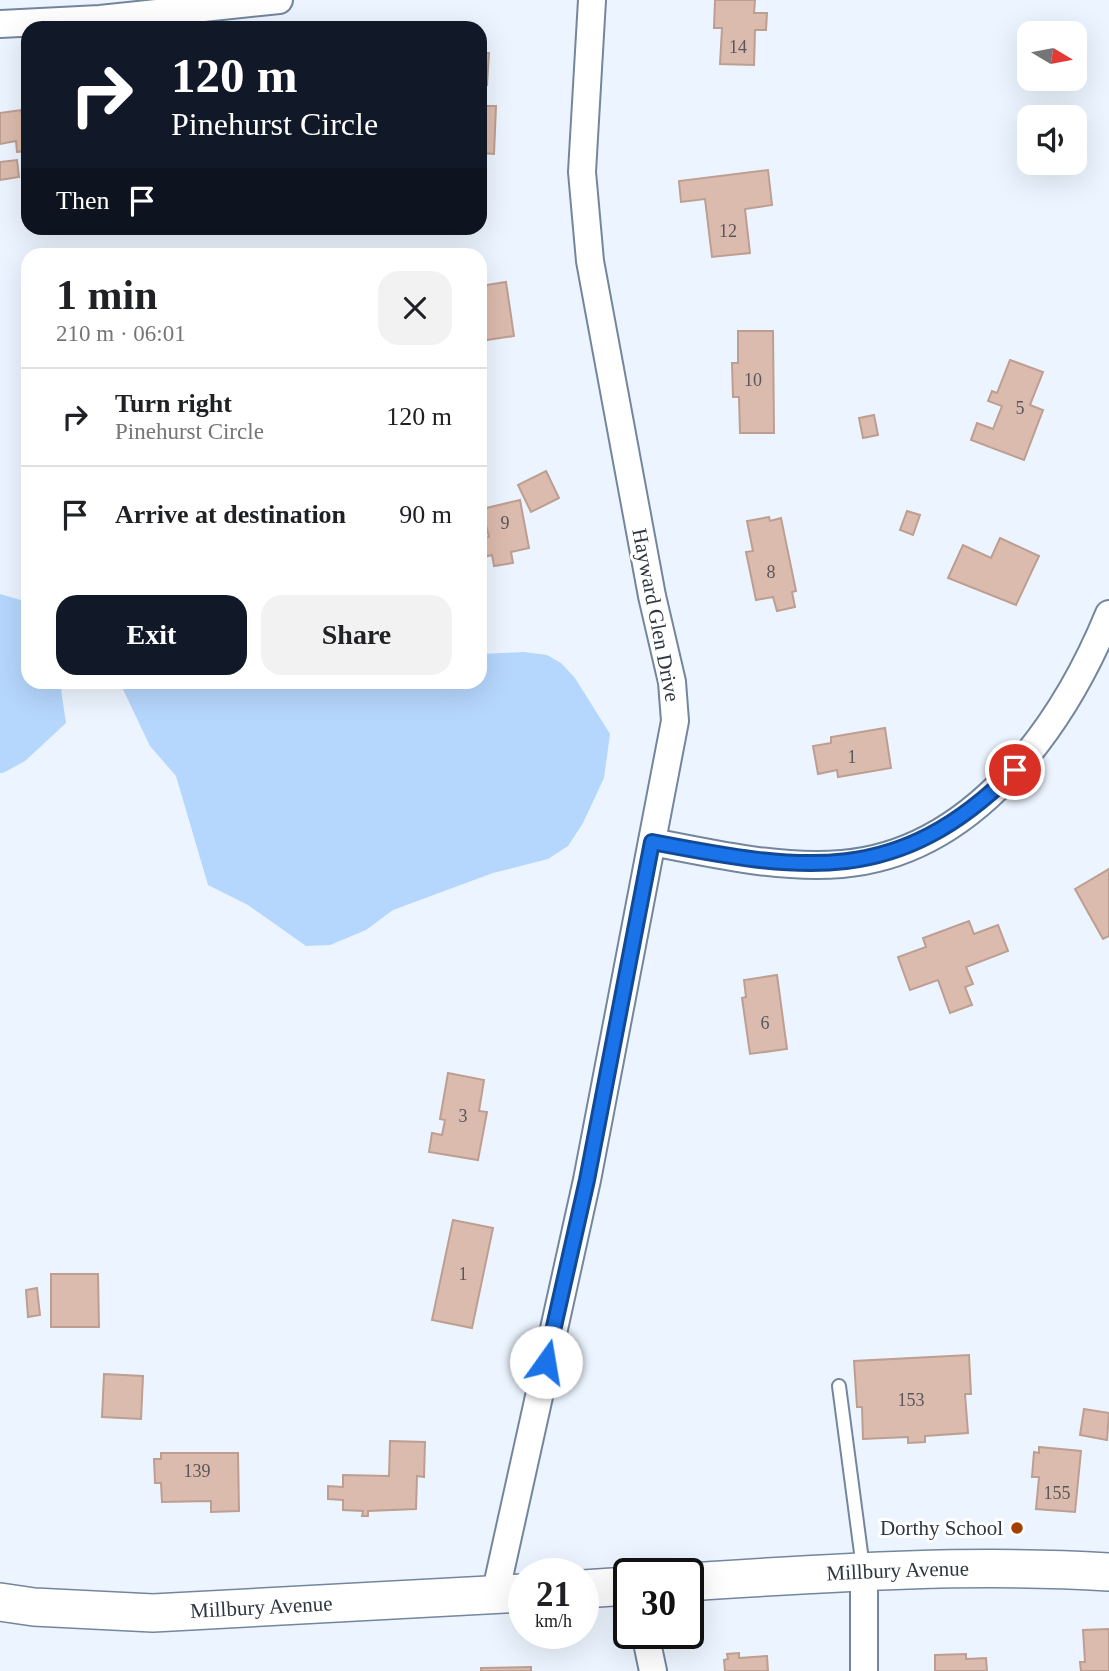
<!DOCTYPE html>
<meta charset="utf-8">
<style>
:root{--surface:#fff;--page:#f2f2f2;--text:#202124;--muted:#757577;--line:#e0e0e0;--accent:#111827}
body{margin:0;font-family:Georgia,serif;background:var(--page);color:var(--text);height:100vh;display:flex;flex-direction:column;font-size:26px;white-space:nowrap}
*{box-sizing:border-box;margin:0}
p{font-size:23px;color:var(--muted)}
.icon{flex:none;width:38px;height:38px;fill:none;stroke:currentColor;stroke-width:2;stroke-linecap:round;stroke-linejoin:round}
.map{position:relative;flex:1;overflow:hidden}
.details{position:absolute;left:21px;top:248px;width:466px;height:441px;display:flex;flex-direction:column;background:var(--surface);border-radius:21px;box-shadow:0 7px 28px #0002}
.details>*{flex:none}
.banner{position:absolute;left:21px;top:21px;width:466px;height:214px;border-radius:21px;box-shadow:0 7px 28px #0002;background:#111827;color:#fff;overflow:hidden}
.needle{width:46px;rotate:100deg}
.controls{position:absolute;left:1017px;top:21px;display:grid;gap:14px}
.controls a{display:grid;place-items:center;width:70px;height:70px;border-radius:14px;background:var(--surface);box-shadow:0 7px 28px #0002;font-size:35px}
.speed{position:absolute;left:508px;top:1558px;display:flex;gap:14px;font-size:35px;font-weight:700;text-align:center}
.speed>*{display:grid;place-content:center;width:91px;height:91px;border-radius:50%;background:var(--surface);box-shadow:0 7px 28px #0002;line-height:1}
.speed small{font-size:18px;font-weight:400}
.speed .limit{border:4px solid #111;border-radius:10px;background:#fff;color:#111}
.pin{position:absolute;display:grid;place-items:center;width:60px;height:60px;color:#fff;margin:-30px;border:4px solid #fff;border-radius:50%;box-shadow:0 2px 7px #0007}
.me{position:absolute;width:77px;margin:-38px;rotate:13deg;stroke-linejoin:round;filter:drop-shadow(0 0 5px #0008)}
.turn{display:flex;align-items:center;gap:24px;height:147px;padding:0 35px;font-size:32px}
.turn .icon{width:91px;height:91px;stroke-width:2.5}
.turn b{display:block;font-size:49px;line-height:60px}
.then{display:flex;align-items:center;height:66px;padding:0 35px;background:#0003;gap:14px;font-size:26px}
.round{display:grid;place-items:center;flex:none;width:74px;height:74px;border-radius:21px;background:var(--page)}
.overview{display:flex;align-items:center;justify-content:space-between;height:119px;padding:0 35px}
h1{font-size:42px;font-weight:600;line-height:52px}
.cta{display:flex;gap:14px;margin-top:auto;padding:14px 35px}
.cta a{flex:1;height:80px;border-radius:21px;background:var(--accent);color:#fff;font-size:28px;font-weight:600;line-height:80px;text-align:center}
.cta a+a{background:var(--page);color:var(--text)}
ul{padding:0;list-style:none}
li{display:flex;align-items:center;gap:21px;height:98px;padding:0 35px;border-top:2px solid var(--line)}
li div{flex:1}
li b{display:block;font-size:26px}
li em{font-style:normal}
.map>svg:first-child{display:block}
</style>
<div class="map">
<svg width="1109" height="1671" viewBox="0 0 1109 1671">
<rect width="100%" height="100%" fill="#ecf5ff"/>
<g fill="#b5d6fd">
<polygon points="0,594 24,601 28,608 28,682 60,683 66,723 25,761 3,773 0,773"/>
<polygon points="524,652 547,655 561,663 575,678 610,734 604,778 583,823 568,846 548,859 493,873 393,910 366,930 330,945 306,946 248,905 208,885 176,776 150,746 120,683 480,682 480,654"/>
</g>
<g fill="#dbbbad" stroke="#bd9e91" stroke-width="2">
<polygon points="715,0 755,0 754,13 767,13 766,30 755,30 754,65 720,64 722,28 714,28"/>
<polygon points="480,53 489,53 487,85 483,85 482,106 496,106 494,154 480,153"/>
<polygon points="21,110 22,115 28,114 28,151 17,152 16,141 0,144 0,113"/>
<polygon points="17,160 19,177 0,180 0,162"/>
<polygon points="768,170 772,205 745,209 750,253 712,257 705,199 681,202 679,181"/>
<polygon points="506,282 514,336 480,341 480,286"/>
<polygon points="738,331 773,331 774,433 740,433 739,397 733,397 732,363 738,363"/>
<polygon points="1010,360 1043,372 1030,405 1043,410 1024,460 971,440 977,423 993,429 1002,406 988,401 992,391 997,393"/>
<polygon points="874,415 878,435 863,438 859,418"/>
<polygon points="546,471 559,498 531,512 518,485"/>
<polygon points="520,500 529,548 511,552 513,563 494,566 492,555 480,558 480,538 489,537 482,509"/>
<polygon points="907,511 920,515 913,535 900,530"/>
<polygon points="769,517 770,521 781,518 796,591 792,592 795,607 777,611 773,597 756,600 746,552 753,551 747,521"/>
<polygon points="1000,538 1039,556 1016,605 948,578 963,545 991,558"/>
<polygon points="885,728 891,768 838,777 837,770 818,774 813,746 831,743 831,737"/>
<polygon points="1109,869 1109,936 1103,939 1075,889"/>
<polygon points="969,921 974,934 998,925 1008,951 966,967 973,984 965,987 972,1005 950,1013 938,980 910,990 898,957 926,947 923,938"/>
<polygon points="777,975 787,1049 750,1054 742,998 746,997 744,980"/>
<polygon points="448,1073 484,1080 479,1111 487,1112 478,1160 429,1152 432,1133 442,1135 445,1120 440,1119"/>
<polygon points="453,1220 493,1228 472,1328 432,1320"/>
<polygon points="51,1274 98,1274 99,1327 51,1327"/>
<polygon points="37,1288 40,1315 28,1317 26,1290"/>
<polygon points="969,1355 971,1394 965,1394 968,1433 925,1436 925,1442 908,1443 908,1437 863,1439 862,1407 857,1407 854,1361"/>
<polygon points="104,1374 143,1376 141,1419 102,1417"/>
<polygon points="1084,1409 1109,1413 1107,1440 1080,1435"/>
<polygon points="390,1441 425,1442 424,1477 417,1476 416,1509 368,1511 368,1516 362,1516 363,1511 343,1510 343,1500 328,1499 328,1486 343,1487 343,1475 389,1476"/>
<polygon points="1039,1447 1081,1451 1075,1512 1036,1509 1039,1477 1032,1477 1034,1452 1039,1453"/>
<polygon points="161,1453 238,1453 239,1511 211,1512 211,1501 162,1502 161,1483 155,1483 154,1459 161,1459"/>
<polygon points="1109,1629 1109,1671 1081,1671 1080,1662 1085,1662 1083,1630"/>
<polygon points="739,1653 739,1658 767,1656 768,1671 725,1671 724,1660 728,1659 727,1654"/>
<polygon points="966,1654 966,1659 986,1658 987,1671 935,1671 935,1655"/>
<polygon points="531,1667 531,1671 481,1671 481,1668"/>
</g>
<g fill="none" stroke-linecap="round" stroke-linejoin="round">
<g stroke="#73869d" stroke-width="16">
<polyline id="service" points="839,1386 863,1568"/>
</g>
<g stroke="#73869d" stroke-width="30">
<g id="minor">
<polyline points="0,24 100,19 279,0"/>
<path d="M652,842C715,854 778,869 842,864C974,853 1063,726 1109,614"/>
<polyline points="864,1572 864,1671"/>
<polyline points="495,1595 587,1180 675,721 672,682 652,596 590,261 582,172 592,0"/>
<polyline points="645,1633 653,1671"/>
</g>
</g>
<g stroke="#73869d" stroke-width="40">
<g id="secondary">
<path id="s1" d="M688,1582C828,1573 968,1563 1109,1572"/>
<polyline points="583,1589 628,1586"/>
<path id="s2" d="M0,1602L34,1607L153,1613L523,1593"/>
</g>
</g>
<use href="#service" stroke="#fff" stroke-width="12"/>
<use href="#minor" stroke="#fff" stroke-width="26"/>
<use href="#secondary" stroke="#fff" stroke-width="37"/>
</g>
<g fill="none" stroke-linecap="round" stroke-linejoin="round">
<g stroke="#114b97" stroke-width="18">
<path id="route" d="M546,1362L587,1180L652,842C803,871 897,888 1015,770"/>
</g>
<use href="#route" stroke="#1a73e8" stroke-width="12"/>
</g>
<circle fill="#a24000" stroke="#fff" stroke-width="2.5" cx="1017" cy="1528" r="7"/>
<g text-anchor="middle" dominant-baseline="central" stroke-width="6" stroke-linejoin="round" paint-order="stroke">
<g font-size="18" fill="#59575b">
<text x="738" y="47">14</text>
<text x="728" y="231">12</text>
<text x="753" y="380">10</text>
<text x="1020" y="408">5</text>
<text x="505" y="523">9</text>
<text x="771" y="572">8</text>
<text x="852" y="757">1</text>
<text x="765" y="1023">6</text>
<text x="463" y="1116">3</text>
<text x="463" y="1274">1</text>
<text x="911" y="1400">153</text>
<text x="197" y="1471">139</text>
<text x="1057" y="1493">155</text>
</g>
<g font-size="21" fill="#2e3640" stroke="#fff">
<text transform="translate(656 615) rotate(79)">Hayward Glen Drive</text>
<text stroke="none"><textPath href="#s1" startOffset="210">Millbury Avenue</textPath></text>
<text stroke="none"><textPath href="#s2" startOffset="262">Millbury Avenue</textPath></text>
</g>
<g font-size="21" fill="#2e3640" stroke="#fff" text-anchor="end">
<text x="1003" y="1528">Dorthy School</text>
</g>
</g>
</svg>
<div class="controls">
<a><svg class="needle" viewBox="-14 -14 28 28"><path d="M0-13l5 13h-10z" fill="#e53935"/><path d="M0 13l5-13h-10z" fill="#757577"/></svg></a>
<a><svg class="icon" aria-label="sound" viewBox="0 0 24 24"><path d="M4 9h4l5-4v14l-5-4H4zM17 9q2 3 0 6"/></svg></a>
</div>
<div class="speed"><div>21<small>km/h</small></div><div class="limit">30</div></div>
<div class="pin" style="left:1015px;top:770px;background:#d93025"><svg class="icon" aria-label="arrive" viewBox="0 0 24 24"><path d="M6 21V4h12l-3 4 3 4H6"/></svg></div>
<svg class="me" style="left:546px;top:1362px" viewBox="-20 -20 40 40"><circle r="19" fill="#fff"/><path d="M0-13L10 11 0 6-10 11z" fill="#1a73e8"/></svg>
<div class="banner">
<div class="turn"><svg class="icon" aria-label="right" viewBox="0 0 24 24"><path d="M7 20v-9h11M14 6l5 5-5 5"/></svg><div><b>120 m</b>Pinehurst Circle</div></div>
<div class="then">Then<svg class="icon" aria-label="arrive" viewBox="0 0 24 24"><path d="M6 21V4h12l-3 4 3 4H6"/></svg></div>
</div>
<section class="details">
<div class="overview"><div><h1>1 min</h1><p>210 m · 06:01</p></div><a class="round"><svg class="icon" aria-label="close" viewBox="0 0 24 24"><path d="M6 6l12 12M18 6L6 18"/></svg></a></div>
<ul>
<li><svg class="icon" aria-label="right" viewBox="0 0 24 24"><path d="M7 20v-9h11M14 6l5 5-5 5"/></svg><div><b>Turn right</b><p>Pinehurst Circle</p></div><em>120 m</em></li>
<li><svg class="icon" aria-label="arrive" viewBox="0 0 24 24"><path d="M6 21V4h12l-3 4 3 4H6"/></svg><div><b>Arrive at destination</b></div><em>90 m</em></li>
</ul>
<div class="cta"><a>Exit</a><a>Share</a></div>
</section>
</div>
